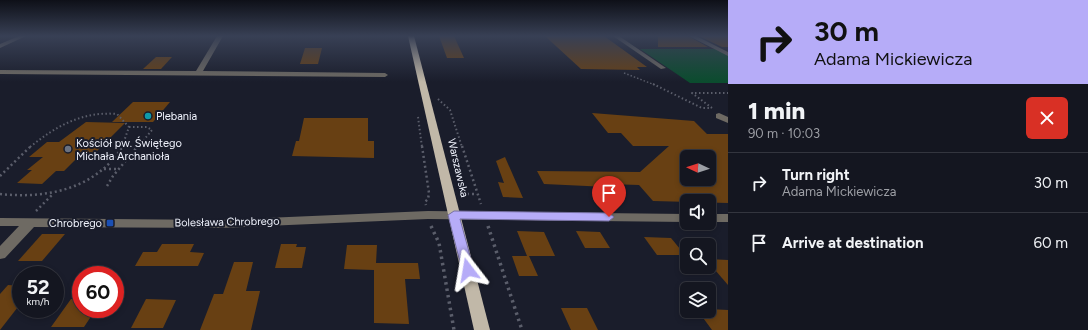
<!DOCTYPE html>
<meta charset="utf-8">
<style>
:root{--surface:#141620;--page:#21232d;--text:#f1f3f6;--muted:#9d9fa5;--line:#33353e}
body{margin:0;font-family:Figtree,sans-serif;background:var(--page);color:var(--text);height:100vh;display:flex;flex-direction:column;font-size:15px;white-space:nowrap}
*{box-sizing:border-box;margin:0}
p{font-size:13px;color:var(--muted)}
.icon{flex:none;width:22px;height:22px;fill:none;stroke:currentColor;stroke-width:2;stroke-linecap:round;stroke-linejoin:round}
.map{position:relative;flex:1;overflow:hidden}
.drawer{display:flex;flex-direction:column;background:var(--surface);width:360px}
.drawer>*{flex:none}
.guide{background:#b6acf8;color:#111;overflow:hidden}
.needle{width:26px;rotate:274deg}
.controls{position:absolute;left:680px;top:150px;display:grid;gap:8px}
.controls a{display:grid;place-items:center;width:36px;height:36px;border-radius:6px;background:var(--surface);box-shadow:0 2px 6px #0003,0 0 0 1px var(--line);font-size:20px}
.speed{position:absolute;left:12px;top:266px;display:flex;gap:8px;font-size:20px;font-weight:700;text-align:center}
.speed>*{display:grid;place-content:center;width:52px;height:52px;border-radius:50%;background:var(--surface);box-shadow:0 2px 6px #0003,0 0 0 1px var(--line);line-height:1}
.speed small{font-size:10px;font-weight:400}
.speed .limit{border:6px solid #d22;background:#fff;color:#111}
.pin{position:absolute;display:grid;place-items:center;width:34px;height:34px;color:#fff;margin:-41px -17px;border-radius:50% 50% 50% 0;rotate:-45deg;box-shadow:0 0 4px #0007}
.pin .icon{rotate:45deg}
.me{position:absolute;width:44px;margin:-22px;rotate:346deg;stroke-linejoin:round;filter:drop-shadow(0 0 3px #0008)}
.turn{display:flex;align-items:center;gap:14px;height:84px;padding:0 20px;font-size:18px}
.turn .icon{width:52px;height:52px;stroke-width:2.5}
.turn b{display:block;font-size:28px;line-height:34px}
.round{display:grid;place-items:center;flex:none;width:42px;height:42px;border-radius:6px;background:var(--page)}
.headline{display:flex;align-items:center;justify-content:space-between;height:68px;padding:0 20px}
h1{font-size:24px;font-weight:800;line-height:30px}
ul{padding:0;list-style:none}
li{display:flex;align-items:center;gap:12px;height:60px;padding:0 20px;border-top:1px solid var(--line)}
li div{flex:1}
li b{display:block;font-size:15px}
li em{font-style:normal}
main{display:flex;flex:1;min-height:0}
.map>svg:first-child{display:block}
</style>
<main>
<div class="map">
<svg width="728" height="330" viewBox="0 0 728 330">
<rect width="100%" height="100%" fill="#1a1d2b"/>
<polygon fill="#0b4c2e" points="640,49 716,49 728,55 728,83 690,83"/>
<g fill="#684013" fill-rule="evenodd">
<polygon points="439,36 454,36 464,58 447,58"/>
<polygon points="545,36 604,36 647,67 637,67 640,70 581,69"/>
<polygon points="658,36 688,36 708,47 658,47"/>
<polygon points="699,36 728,36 728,47 722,47"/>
<polygon points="305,48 322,48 318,64 300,64"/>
<polygon points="156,57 172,57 161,69 143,69"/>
<polygon points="133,102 170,102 153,122 112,122"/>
<path d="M592,113L694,121L707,134H728V203L653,201L639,185L606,184L608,187L544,184L537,171L640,172L669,146H633L621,133H608ZM687,157H709V179H687Z"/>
<polygon points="304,118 368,118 368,141 374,141 374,158 292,156 296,141 299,141"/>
<polygon points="86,122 125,123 90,158 77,158 64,171 56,171 42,184 17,183 32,170 27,170 43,157 29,157 47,142 59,142"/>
<polygon points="505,157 523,198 503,197 498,182 504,183 496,161"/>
<polygon points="517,231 544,232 555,256 529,256 538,276 519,276 512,256 527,256"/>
<polygon points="576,231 600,232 610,248 585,248"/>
<polygon points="42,234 65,234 42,261 18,261"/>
<polygon points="644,237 671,238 685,255 657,255"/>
<polygon points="162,244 194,244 190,252 204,253 198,266 135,266 143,252 157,252"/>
<polygon points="281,244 297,244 296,247 306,247 302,268 275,268"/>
<polygon points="347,245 377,245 376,263 418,263 420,279 405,279 409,324 374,323 374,270 344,269"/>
<polygon points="709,259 728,260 728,285 709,263"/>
<polygon points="234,262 253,262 246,291 260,291 251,330 200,330 214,294 223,294"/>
<polygon points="8,285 21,286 21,303 0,330 0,294"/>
<polygon points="71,299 81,299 81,309 96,309 84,327 51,327"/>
<polygon points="146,299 176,300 163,328 131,328"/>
<polygon points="561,308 587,308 598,330 571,330"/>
<polygon points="709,309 728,310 728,330 712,330 698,311 709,311"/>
</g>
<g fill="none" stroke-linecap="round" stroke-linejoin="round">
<polyline stroke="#5b5e6b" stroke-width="1.5" stroke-dasharray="1.5 2" stroke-linecap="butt" points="624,73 655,85"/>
<g stroke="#5b5e6b" stroke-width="2" stroke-dasharray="1.5 2.5" stroke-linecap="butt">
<polyline points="653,84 702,108 711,108"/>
<polyline points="438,99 450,110 462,147"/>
<polyline points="712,108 692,93 728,93"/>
<polyline points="418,117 422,147"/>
<polyline points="129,127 147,127 152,130 138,147"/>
<path d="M30,147C56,126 83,111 117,114L129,127L122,147"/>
</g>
<g stroke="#5b5e6b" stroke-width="2.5" stroke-dasharray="2 3" stroke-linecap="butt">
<polyline points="422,146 429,193 428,199 425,202 426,205"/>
<polyline points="462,146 481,204"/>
<polyline points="104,169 119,169"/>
<polyline points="0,176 31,146"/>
<polyline points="107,186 113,176 138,146"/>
<path d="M0,194C47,199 96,189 123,146"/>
<polyline points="462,194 477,194"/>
<polyline points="36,211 52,195"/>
<polyline points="693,226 704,226"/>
</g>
<g stroke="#5b5e6b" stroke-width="3.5" stroke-dasharray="2.5 4" stroke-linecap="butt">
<polyline points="431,226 439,243 454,330"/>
<polyline points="488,226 522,330"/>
</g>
<g fill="#6e6a63" fill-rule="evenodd">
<polygon points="19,36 26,36 0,48 0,44"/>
<polygon points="217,36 223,36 203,71 385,73 388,75 385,77 0,74 0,70 196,71"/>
<polygon points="613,36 619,36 666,68 661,69"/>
<polygon points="689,36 696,36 728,52 728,56"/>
<polygon points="719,113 728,117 728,123 716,118 716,114"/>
<polygon points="428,211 687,214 687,222 428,219 220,228 34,227 5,258 0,259 0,246 19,226 0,226 0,218 220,220"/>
<rect x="709" y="214" width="19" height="8"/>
</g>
<polygon fill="#c1b8a8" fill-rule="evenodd" points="408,36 414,36 490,330 474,330"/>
</g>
<linearGradient id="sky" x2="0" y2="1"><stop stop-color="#0e1018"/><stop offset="0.44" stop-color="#384055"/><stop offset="1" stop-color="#384055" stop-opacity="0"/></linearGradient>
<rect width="728" height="82" fill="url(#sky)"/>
<polygon fill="#b6acf8" stroke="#7670a1" points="454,211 609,213 614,217 609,221 460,219 474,270 472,274 468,275 464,274 462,270 448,215"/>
<circle fill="#0f9aa8" stroke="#1a1d2b" stroke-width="1.5" cx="148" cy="116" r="4"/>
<circle fill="#6b7280" stroke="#1a1d2b" stroke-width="1.5" cx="68" cy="149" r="4"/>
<rect fill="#1a4fb4" stroke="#1a1d2b" stroke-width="1.5" x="106" y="219" width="8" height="8" rx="2"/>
<g text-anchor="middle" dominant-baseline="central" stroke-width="4" stroke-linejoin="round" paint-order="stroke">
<g font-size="11" fill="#eff2fc" stroke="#1a1d2b" text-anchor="start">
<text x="156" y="116">Plebania</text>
<text x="76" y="143">Kościół pw. Świętego<tspan x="76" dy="13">Michała Archanioła</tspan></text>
<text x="102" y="223" text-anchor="end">Chrobrego</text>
</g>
<g font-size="11" fill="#eff2fc" stroke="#1a1d2b">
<text transform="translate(458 168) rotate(77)">Warszawska</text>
<text transform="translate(227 222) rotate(-1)">Bolesława Chrobrego</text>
</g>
</g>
</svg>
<div class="controls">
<a><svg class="needle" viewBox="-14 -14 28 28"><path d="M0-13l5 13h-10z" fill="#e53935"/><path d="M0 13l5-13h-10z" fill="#9d9fa5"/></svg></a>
<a><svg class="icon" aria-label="sound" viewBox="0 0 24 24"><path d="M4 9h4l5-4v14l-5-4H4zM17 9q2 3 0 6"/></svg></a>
<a><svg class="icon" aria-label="search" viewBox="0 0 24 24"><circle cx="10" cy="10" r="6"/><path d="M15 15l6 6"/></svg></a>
<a><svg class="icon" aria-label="layers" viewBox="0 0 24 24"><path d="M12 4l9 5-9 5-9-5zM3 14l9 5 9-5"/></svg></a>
</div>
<div class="speed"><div>52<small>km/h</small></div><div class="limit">60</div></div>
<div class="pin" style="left:609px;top:217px;background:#d93025"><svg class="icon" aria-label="arrive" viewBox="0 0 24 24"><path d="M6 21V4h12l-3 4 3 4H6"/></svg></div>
<svg class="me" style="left:468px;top:270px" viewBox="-20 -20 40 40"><path d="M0-17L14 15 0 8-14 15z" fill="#b6acf8" stroke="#fff" stroke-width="4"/></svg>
</div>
<section class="drawer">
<div class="guide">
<div class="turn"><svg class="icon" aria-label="right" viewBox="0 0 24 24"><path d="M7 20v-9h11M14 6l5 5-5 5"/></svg><div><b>30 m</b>Adama Mickiewicza</div></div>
</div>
<div class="headline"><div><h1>1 min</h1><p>90 m · 10:03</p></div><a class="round" style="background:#d93025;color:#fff"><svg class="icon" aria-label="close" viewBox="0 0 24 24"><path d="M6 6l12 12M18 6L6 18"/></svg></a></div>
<ul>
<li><svg class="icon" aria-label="right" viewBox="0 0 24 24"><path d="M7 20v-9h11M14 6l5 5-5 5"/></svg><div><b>Turn right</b><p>Adama Mickiewicza</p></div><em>30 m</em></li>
<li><svg class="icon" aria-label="arrive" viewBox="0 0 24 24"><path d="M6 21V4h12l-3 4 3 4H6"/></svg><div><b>Arrive at destination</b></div><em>60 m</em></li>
</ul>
</section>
</main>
